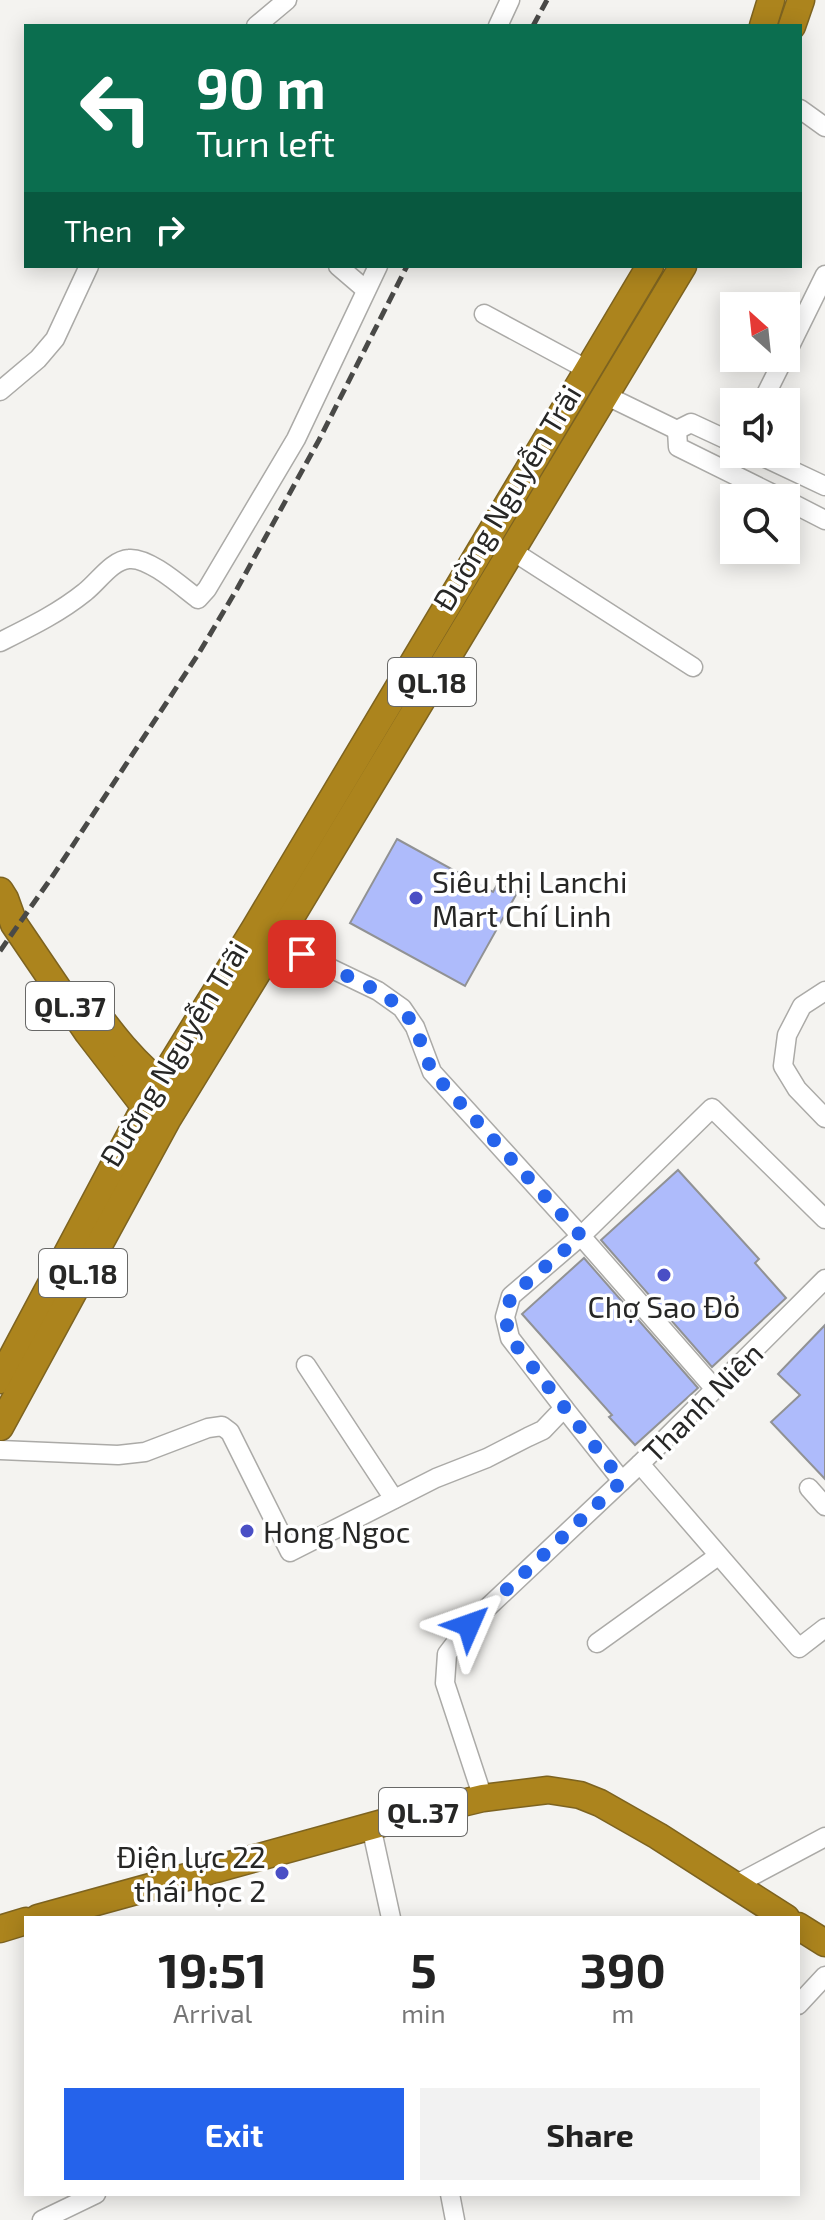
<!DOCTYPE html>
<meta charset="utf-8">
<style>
:root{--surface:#fff;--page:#f2f2f2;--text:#222;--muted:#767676;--accent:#2563eb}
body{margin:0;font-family:"Exo 2",sans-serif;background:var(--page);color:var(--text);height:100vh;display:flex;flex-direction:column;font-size:30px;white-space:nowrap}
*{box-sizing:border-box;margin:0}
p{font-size:26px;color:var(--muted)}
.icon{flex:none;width:44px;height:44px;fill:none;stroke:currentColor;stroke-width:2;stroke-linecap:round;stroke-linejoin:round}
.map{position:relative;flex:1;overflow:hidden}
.details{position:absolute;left:24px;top:1916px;width:776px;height:280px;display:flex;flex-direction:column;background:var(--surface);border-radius:0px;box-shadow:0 4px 20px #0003}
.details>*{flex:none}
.top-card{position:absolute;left:24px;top:24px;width:778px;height:244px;border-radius:0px;box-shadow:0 4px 20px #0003;background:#0b6e4f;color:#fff;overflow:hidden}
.needle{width:52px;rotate:333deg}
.tools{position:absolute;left:720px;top:292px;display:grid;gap:16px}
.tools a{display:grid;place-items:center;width:80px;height:80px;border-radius:0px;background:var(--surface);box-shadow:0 4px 20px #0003;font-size:40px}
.pin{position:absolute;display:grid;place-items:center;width:68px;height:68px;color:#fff;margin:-34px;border-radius:16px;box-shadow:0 4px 12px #0006}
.me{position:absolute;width:88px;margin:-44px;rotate:47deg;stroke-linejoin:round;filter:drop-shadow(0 0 6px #0008)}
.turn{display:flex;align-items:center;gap:28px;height:168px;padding:0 40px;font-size:36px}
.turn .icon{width:104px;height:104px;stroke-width:2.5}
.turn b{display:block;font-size:56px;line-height:68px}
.then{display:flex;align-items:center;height:76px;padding:0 40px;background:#0003;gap:16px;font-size:30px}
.eta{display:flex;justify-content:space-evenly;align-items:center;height:136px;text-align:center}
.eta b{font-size:48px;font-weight:700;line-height:56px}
.primary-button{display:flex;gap:16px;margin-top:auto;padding:16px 40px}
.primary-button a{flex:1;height:92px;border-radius:0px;background:var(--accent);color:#fff;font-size:32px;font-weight:700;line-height:92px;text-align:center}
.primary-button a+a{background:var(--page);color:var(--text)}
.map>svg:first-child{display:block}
</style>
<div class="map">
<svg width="825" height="2220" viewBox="0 0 825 2220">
<rect width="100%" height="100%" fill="#f4f3f0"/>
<g fill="#aebbfb" stroke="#919294" stroke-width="2">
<polygon points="397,839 493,892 498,883 517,893 465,986 350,923"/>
<polygon points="678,1170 759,1259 755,1263 786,1298 712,1367 601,1240"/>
<polygon points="584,1258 698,1388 635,1445 609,1417 612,1415 522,1314"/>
<polygon points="825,1325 825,1479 771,1422 800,1395 778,1374"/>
</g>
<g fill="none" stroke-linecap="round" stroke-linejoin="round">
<g stroke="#abaaa7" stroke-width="21">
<g id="minor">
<polyline points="256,26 287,0"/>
<polyline points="498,26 510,0"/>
<polyline points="800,109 825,127"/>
<polyline points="338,266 366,290"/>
<polyline points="484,314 588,370"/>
<polyline points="786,354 825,275"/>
<polyline points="0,391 38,359 55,339 89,266"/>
<polyline points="605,395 677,430"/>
<polyline points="762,402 784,358"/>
<polyline points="677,430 678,447 781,498"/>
<polyline points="677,430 691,423 734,443"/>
<polyline points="757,454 825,486"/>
<polyline points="786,500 825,520"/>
<polyline points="511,550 693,667"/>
<path d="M0,642C30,627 59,613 85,592C98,582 112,560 129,559C149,557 182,587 198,599L207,589L296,439L378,266"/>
<polyline points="276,942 378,991 402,1008 415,1027 432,1072 581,1236 715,1389"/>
<polyline points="825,991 802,1006 787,1035 783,1066 797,1089 825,1118"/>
<polyline points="306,1365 394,1499"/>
<polyline points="564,1408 510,1338 505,1317 511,1296 581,1236 712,1108 825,1219"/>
<polyline points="0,1450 118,1455 145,1452 208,1428 222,1426 230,1432 290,1552 436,1478 487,1458 528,1437 543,1430 564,1408 622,1481"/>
<polyline points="640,1464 799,1648 825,1628"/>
<polyline points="809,1488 825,1506"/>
<polyline points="597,1643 718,1556"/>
<polyline points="483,1798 445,1683 447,1654 469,1625 640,1464 825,1279"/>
<polyline points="371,1826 391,1918"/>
<polyline points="735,1885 825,1837"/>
<polyline points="798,2005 825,1976"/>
<polyline points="450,2194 455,2220"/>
<polyline points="42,2220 96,2194"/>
</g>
</g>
<g stroke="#7d6320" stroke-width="29">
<g id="highway">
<polyline points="763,26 771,0"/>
<polyline points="792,26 801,0"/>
<polyline points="0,891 5,899 14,924 88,1033 145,1107 158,1115"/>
<path d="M85,997C109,1031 136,1067 171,1091"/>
<polyline points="0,1380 145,1107 255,928 650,266"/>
<polyline points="0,1427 167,1120 276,942 683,266"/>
<polyline points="38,1918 408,1816 483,1798 548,1790 580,1795 600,1803 658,1836 786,1918"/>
<polyline points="798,1926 825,1943"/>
<polyline points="0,1929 26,1921"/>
</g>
</g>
<use href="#minor" stroke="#fff" stroke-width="18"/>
<use href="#highway" stroke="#ac841d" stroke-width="26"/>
<g stroke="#494947" stroke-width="5" stroke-dasharray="12 6" stroke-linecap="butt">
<polyline points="533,26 547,0"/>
<polyline points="0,951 54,874 199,653 237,589 319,440 407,266"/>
</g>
</g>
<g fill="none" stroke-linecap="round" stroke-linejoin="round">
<polyline stroke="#2563eb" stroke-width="14" stroke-dasharray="0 25.2" points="302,954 378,991 402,1008 415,1027 432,1072 581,1236 511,1296 505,1317 510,1338 622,1481 469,1625"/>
</g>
<g fill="#4a4fc5" stroke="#fff" stroke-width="3">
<circle cx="416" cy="898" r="8"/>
<circle cx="664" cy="1275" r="8"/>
<circle cx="247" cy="1531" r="8"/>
<circle cx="282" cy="1873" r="8"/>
</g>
<g text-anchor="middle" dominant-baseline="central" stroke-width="7" stroke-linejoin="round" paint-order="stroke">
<g fill="#fff" stroke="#686867" stroke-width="2">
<rect x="388" y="658" width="88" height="48" rx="6"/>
<rect x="26" y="982" width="88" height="48" rx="6"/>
<rect x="39" y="1249" width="88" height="48" rx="6"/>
<rect x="379" y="1788" width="88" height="48" rx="6"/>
</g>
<g font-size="28" font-weight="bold" fill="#272726">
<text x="432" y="682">QL.18</text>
<text x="70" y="1006">QL.37</text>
<text x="83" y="1273">QL.18</text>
<text x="423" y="1812">QL.37</text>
</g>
<g font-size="30" fill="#272726" stroke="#fff">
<text transform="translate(506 497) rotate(-59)">Đường Nguyễn Trãi</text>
<text transform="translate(173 1053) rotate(-59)">Đường Nguyễn Trãi</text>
<text transform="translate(702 1402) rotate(-45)">Thanh Niên</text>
</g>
<g font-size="30" fill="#272726" stroke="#fff" text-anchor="start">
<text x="432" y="881">Siêu thị Lanchi<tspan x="432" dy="34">Mart Chí Linh</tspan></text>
<text x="664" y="1306" text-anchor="middle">Chợ Sao Đỏ</text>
<text x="263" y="1531">Hong Ngoc</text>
<text x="266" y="1856" text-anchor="end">Điện lực 22<tspan x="266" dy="34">thái học 2</tspan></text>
</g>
</g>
</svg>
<div class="tools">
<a><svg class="needle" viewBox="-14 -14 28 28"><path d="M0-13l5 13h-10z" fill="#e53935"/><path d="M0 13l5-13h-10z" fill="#767676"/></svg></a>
<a><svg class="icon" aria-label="sound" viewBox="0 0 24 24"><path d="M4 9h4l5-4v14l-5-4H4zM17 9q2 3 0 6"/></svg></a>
<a><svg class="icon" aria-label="search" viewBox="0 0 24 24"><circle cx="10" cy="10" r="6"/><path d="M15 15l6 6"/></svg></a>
</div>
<div class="pin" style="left:302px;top:954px;background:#d93025"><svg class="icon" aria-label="arrive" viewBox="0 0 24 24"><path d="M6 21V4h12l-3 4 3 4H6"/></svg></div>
<svg class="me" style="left:469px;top:1625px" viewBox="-20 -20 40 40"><path d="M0-17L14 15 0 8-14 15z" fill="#2563eb" stroke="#fff" stroke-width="4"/></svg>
<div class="top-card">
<div class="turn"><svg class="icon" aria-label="left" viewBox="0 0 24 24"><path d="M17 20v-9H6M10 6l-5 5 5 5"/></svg><div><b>90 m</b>Turn left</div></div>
<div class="then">Then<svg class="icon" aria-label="right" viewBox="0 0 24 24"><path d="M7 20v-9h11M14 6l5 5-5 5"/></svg></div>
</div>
<section class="details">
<div class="eta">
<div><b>19:51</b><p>Arrival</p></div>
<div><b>5</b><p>min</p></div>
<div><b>390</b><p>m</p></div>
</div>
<div class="primary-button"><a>Exit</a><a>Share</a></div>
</section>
</div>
